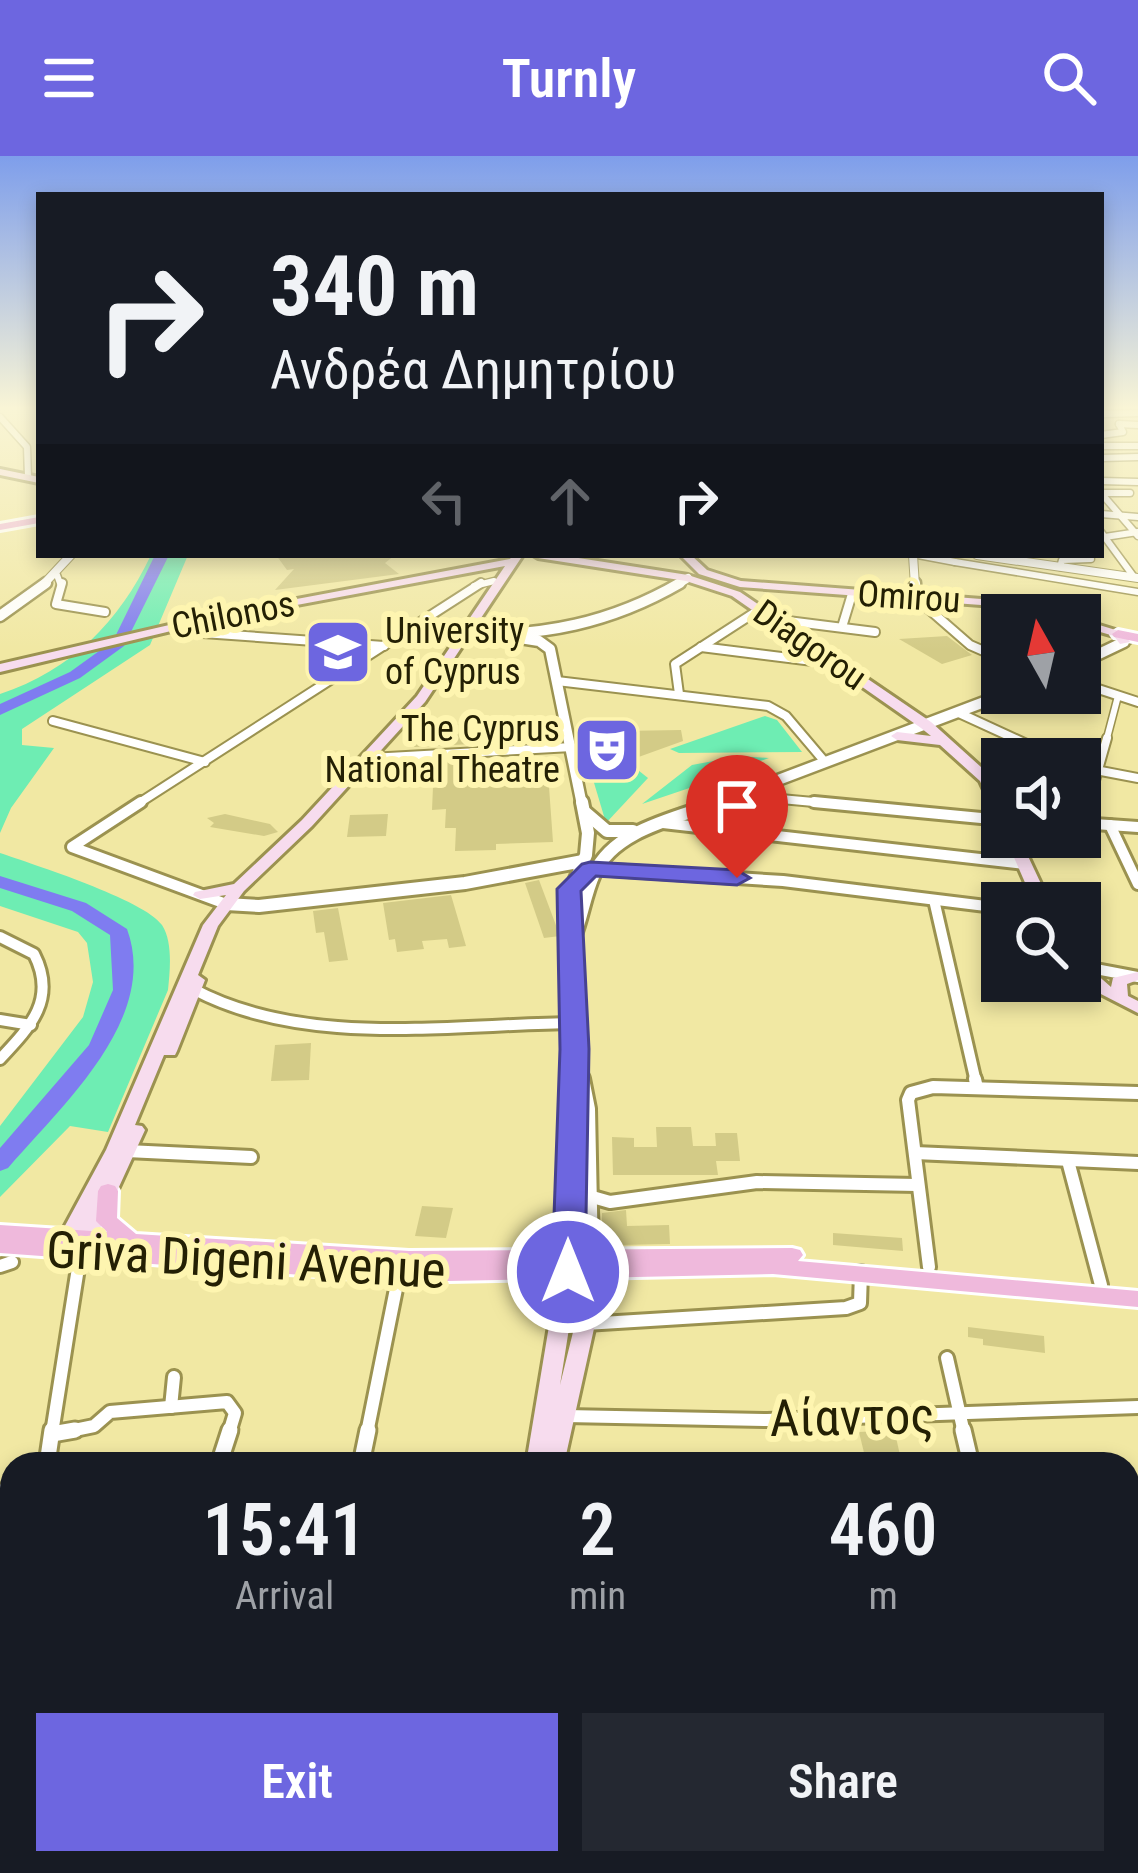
<!DOCTYPE html>
<meta charset="utf-8">
<style>
:root{--surface:#171b24;--page:#242831;--text:#f1f3f6;--muted:#9ea1a6;--accent:#6d66e0}
body{margin:0;font-family:"Roboto Condensed",sans-serif;background:var(--page);color:var(--text);height:100vh;display:flex;flex-direction:column;font-size:45px;white-space:nowrap}
*{box-sizing:border-box;margin:0}
p{font-size:39px;color:var(--muted)}
.icon{flex:none;width:66px;height:66px;fill:none;stroke:currentColor;stroke-width:2;stroke-linecap:round;stroke-linejoin:round}
.map{position:relative;flex:1;overflow:hidden}
.sheet{position:absolute;left:0px;top:1296px;width:1140px;height:423px;display:flex;flex-direction:column;background:var(--surface);border-radius:36px 36px 0 0;box-shadow:0 6px 18px #0003}
.sheet>*{flex:none}
.guide{position:absolute;left:36px;top:36px;width:1068px;height:366px;border-radius:0px;box-shadow:0 6px 18px #0003;background:#171b24;color:var(--text);overflow:hidden}
.needle{width:78px;rotate:352deg}
.tools{position:absolute;left:981px;top:438px;display:grid;gap:24px}
.tools a{display:grid;place-items:center;width:120px;height:120px;border-radius:0px;background:var(--surface);box-shadow:0 6px 18px #0003;font-size:60px}
.pin{position:absolute;display:grid;place-items:center;width:102px;height:102px;color:#fff;margin:-123px -51px;border-radius:50% 50% 50% 0;rotate:-45deg;box-shadow:0 0 12px #0007}
.pin .icon{rotate:45deg}
.me{position:absolute;width:132px;margin:-66px;rotate:0deg;stroke-linejoin:round;filter:drop-shadow(0 0 9px #0008)}
.turn{display:flex;align-items:center;gap:42px;height:252px;padding:0 36px;font-size:54px}
.turn .icon{width:156px;height:156px;stroke-width:2.5}
.turn b{display:block;font-size:84px;line-height:102px}
.lanes{display:flex;align-items:center;height:114px;padding:0 36px;background:#0003;justify-content:center;gap:60px;direction:ltr}
.lanes .off{opacity:.35}
.eta{display:flex;justify-content:space-evenly;align-items:center;height:204px;text-align:center}
.eta b{font-size:72px;font-weight:600;line-height:84px}
.cta{display:flex;gap:24px;margin-top:auto;padding:24px 36px}
.cta a{flex:1;height:138px;border-radius:0px;background:var(--accent);color:#fff;font-size:48px;font-weight:600;line-height:138px;text-align:center}
.cta a+a{background:var(--page);color:var(--text)}
header{display:flex;justify-content:space-between;align-items:center;height:156px;padding:0 36px;background:var(--accent);color:#fff;font-size:54px;font-weight:600}
.map>svg:first-child{display:block}
</style>
<header><svg class="icon" aria-label="menu" viewBox="0 0 24 24"><path d="M4 6h16M4 12h16M4 18h16"/></svg>Turnly<svg class="icon" aria-label="search" viewBox="0 0 24 24"><circle cx="10" cy="10" r="6"/><path d="M15 15l6 6"/></svg></header>
<div class="map">
<svg width="1138" height="1717" viewBox="0 0 1138 1717">
<rect width="100%" height="100%" fill="#f1e8a3"/>
<g fill="#6eedb3">
<path d="M151,399H188L150,489L22,573V589L54,592L11,652L0,677V538C72,514 119,466 151,399Z"/>
<polygon points="765,560 777,564 802,596 679,597 670,593"/>
<path d="M740,600L769,602C752,609 728,610 719,616L722,621L642,648L692,609Z"/>
<polygon points="629,607 648,622 606,667 592,620"/>
<path d="M0,697C32,708 145,744 162,769C173,786 170,814 168,834L108,976L70,970L0,1041V970L83,861L93,826L87,787L78,776L0,750Z"/>
</g>
<g fill="none" stroke-linecap="round" stroke-linejoin="round">
<g fill="#7f7cf0" fill-rule="evenodd">
<polygon points="155,399 169,399 124,490 80,522 0,559 0,548 70,516 113,485"/>
<path d="M0,720L86,747L127,773C160,863 61,950 8,1012L0,1015V992L89,889L113,834L110,779L72,755L0,732Z"/>
</g>
</g>
<g fill="#d3cb87">
<polygon points="276,399 395,399 385,407 399,418 275,434 294,413 287,414"/>
<polygon points="947,480 972,499 942,508 899,483"/>
<polygon points="416,566 484,569 484,581 473,581 472,588 414,591"/>
<polygon points="620,570 621,575 681,574 683,585 597,616 581,587 595,586 592,571"/>
<polygon points="547,603 553,686 496,688 496,694 455,695 456,672 445,672 446,653 432,654 434,607"/>
<polygon points="225,658 270,668 278,676 264,680 210,671 214,667 207,662"/>
<polygon points="388,658 386,680 347,681 350,659"/>
<polygon points="539,724 560,780 544,782 525,727"/>
<polygon points="451,739 466,790 449,792 447,783 422,785 424,793 397,796 395,783 389,784 383,747"/>
<polygon points="338,752 348,804 329,806 324,776 316,777 313,755"/>
<polygon points="311,887 309,924 271,925 275,889"/>
<polygon points="656,971 691,971 693,990 716,990 715,977 737,977 740,1005 716,1005 718,1019 613,1019 612,981 634,982 634,991 657,991"/>
<polygon points="422,1050 453,1052 446,1082 415,1080"/>
<polygon points="626,1054 627,1070 669,1069 670,1088 618,1089 602,1077 602,1057"/>
<polygon points="833,1077 902,1082 903,1095 833,1089"/>
<polygon points="968,1171 1044,1180 1045,1197 983,1189 983,1183 968,1181"/>
<polygon points="878,1275 895,1277 902,1308 866,1305 859,1276"/>
</g>
<g fill="none" stroke-linecap="round" stroke-linejoin="round">
<g stroke="#9b9250" stroke-width="9">
<g id="pedestrian">
<polyline points="1101,290 1138,290"/>
<polyline points="1101,302 1138,301"/>
<polyline points="1101,325 1138,326"/>
<polyline points="1101,337 1138,380"/>
<polyline points="1101,337 1130,337"/>
<polyline points="1105,381 1138,376"/>
<polyline points="955,406 1138,436"/>
<polyline points="1107,582 1118,540"/>
</g>
</g>
<g stroke="#9b9250" stroke-width="9">
<g id="minor-far4">
<polyline points="1104,258 1138,257"/>
<polyline points="0,261 27,291 28,321"/>
<polyline points="1119,268 1138,269"/>
<polyline points="1101,279 1123,276 1119,268"/>
<polyline points="1101,358 1138,361"/>
<polyline points="1101,376 1134,421"/>
<polyline points="918,399 955,406"/>
<polyline points="1060,411 1062,404 1091,403"/>
<polyline points="57,419 61,430"/>
<polyline points="474,430 494,425"/>
</g>
</g>
<g stroke="#9b9250" stroke-width="12">
<g id="minor-far3">
<polyline points="62,427 56,448 105,456"/>
<polyline points="916,442 970,489 1002,503"/>
<polyline points="780,464 875,476"/>
<polyline points="184,468 203,477 384,490"/>
<polyline points="842,471 852,438"/>
<polyline points="701,491 837,508"/>
<polyline points="557,525 768,550 786,560 825,606"/>
<polyline points="1080,527 1138,546"/>
<polyline points="679,538 675,508 760,453"/>
<polyline points="959,557 1059,603"/>
<polyline points="53,565 205,606"/>
<polyline points="370,602 572,591"/>
<polyline points="1080,611 1138,622"/>
<polyline points="738,639 846,649"/>
<polyline points="136,649 481,427"/>
<polyline points="1088,649 1107,582"/>
</g>
</g>
<g stroke="#9b9250" stroke-width="16">
<g id="minor-far2">
<polyline points="141,646 72,691 226,748"/>
<polyline points="814,646 1002,664"/>
<polyline points="663,667 1024,708"/>
<polyline points="1080,667 1138,671"/>
<polyline points="1083,667 1089,646"/>
<polyline points="1110,669 1138,728"/>
<polyline points="596,713 783,725 1002,752"/>
<polyline points="934,744 976,926"/>
<path d="M0,781L34,798C57,843 31,870 0,903"/>
<polyline points="1080,810 1138,821"/>
<path d="M193,833C305,893 452,868 574,867"/>
<polyline points="0,864 31,869"/>
</g>
</g>
<g stroke="#9b9250" stroke-width="18">
<g id="minor-far1">
<polyline points="975,923 977,932"/>
<polyline points="127,995 251,1001"/>
<polyline points="915,997 1138,1007"/>
<polyline points="1068,1005 1101,1129"/>
<polyline points="589,1040 610,1046 757,1026 917,1029"/>
<polyline points="0,1110 12,1106"/>
<polyline points="929,1111 908,944 911,937 933,931 1138,937"/>
<polyline points="585,1168 846,1152 860,1147 861,1116"/>
<polyline points="947,1202 964,1277"/>
<polyline points="171,1251 174,1221"/>
<polyline points="566,1260 767,1264 1138,1251"/>
<polyline points="52,1277 81,1093"/>
<polyline points="60,1277 94,1270 110,1256 227,1246 235,1257 229,1277"/>
<polyline points="367,1277 399,1118"/>
</g>
</g>
<g stroke="#9b9250" stroke-width="21">
<g id="minor">
<polyline points="963,1274 971,1308"/>
<polyline points="52,1278 75,1274"/>
<polyline points="47,1308 52,1274"/>
<polyline points="219,1308 230,1274"/>
<polyline points="361,1308 368,1274"/>
<polyline points="0,1336 12,1336"/>
<polyline points="1128,1442 1138,1441"/>
<polyline points="0,1448 12,1416"/>
<polyline points="0,1465 12,1464"/>
<polyline points="0,1652 12,1617"/>
<polyline points="713,1707 714,1717"/>
<polyline points="982,1707 984,1717"/>
</g>
</g>
<g stroke="#9b9250" stroke-width="10">
<g id="tertiary-far3">
<polyline points="913,399 915,430"/>
<polyline points="977,399 1138,422"/>
<polyline points="42,430 71,399"/>
<polyline points="675,430 688,422"/>
</g>
</g>
<g stroke="#9b9250" stroke-width="15">
<g id="tertiary-far2">
<polyline points="915,427 916,442"/>
<polyline points="0,460 46,427"/>
<path d="M463,478C542,481 611,467 680,427"/>
<polyline points="520,482 539,485 550,493 582,649"/>
<polyline points="1080,507 1124,486"/>
<polyline points="712,649 1008,537"/>
</g>
</g>
<g stroke="#9b9250" stroke-width="18">
<g id="tertiary-far1">
<polyline points="586,657 607,675 633,675"/>
<polyline points="226,748 259,750 465,727 583,705"/>
<path d="M574,781C582,761 585,738 594,718C614,673 678,662 720,646"/>
<polyline points="577,904 582,926"/>
<polyline points="574,926 574,781 566,747 586,699 588,677 582,646"/>
</g>
</g>
<g stroke="#9b9250" stroke-width="22">
<g id="tertiary">
<polyline points="581,923 587,953 590,1102"/>
<polyline points="568,1102 574,923"/>
</g>
</g>
<g stroke="#9b9250" stroke-width="6">
<g id="secondary">
<polygon points="0,313 39,321 39,327 0,319"/>
<polygon points="513,399 523,399 425,546 312,670 244,735 218,770 198,819 205,824 177,895 175,899 164,899 135,969 142,970 145,974 91,1092 88,1097 81,1099 72,1093 63,1099 56,1097 53,1092 106,994 203,769 226,739 200,743 193,739 195,736 234,728 302,664 417,540 505,410 217,464 0,516 0,508 217,458 510,403"/>
<polygon points="533,399 559,399 688,419 740,436 931,566 991,620 1002,643 1002,662 995,658 980,625 940,589 897,584 891,580 897,576 931,580 921,572 732,440 686,425 538,402"/>
<polygon points="680,399 691,399 707,414 741,425 1008,445 1064,459 1043,459 1008,451 740,431 699,418"/>
<polygon points="1080,463 1122,476 1130,486 1120,488 1114,480 1080,470"/>
<polygon points="1005,681 1019,681 1050,747 1034,747"/>
<polygon points="1080,807 1086,809 1111,831 1113,822 1138,816 1138,824 1127,828 1128,840 1138,845 1138,857 1097,836 1080,821"/>
<polygon points="591,1108 598,1110 601,1115 595,1168 564,1308 526,1308 558,1116 561,1111 575,1111 578,1116 560,1229 575,1168 581,1115 584,1110"/>
<polygon points="477,1707 505,1707 504,1717 476,1717"/>
</g>
</g>
<g stroke="#fff" stroke-width="6">
<g id="primary">
<polygon points="39,361 39,367 0,374 0,368"/>
<polygon points="1118,474 1138,478 1138,486 1114,481 1112,478"/>
<polygon points="108,1028 115,1030 118,1035 117,1062 136,1078 409,1095 792,1092 800,1094 803,1099 798,1105 1138,1135 1138,1151 773,1118 399,1126 0,1097 0,1069 107,1076 96,1065 98,1035 101,1030"/>
</g>
</g>
<use href="#pedestrian" stroke="#fff" stroke-width="6"/>
<use href="#minor-far4" stroke="#fff" stroke-width="6"/>
<use href="#minor-far3" stroke="#fff" stroke-width="8"/>
<use href="#minor-far2" stroke="#fff" stroke-width="10"/>
<use href="#minor-far1" stroke="#fff" stroke-width="12"/>
<use href="#minor" stroke="#fff" stroke-width="15"/>
<use href="#tertiary-far3" stroke="#fff" stroke-width="8"/>
<use href="#tertiary-far2" stroke="#fff" stroke-width="10"/>
<use href="#tertiary-far1" stroke="#fff" stroke-width="12"/>
<use href="#tertiary" stroke="#fff" stroke-width="16"/>
<use href="#secondary" fill="#f7dcee" fill-rule="evenodd"/>
<use href="#primary" fill="#efb9dc" fill-rule="evenodd"/>
</g>
<linearGradient id="sky" x2="0" y2="1"><stop stop-color="#7e9eeb"/><stop offset="0.51" stop-color="#f9f5d6"/><stop offset="1" stop-color="#f9f5d6" stop-opacity="0"/></linearGradient>
<rect width="1138" height="494" fill="url(#sky)"/>
<polygon fill="#6d66e0" stroke="#474292" stroke-width="3" points="590,706 737,714 750,722 737,729 596,720 581,735 589,893 585,1116 580,1124 557,1124 552,1116 560,893 557,733 582,708"/>
<defs>
<g id="university-square" transform="scale(3.45)"><rect x="-9" y="-9" width="18" height="18" rx="4" fill="#6d66e0" stroke="#fef5b0"/><path d="M0-5L7-2L0 1L-7-2ZM-4 1L0 2.5L4 1V4Q0 6-4 4Z" fill="#fff"/></g>
<g id="theatre-square" transform="scale(3.45)"><rect x="-9" y="-9" width="18" height="18" rx="4" fill="#6d66e0" stroke="#fef5b0"/><path d="M-5-5.5Q0-4 5-5.5V0Q5 5 0 6Q-5 5-5 0ZM-3.3-2.5H-1v1.5H-3.3ZM1-2.5H3.3v1.5H1ZM-2.8 1Q0 5.5 2.8 1Z" fill="#fff"/></g>
</defs>
<g fill-rule="evenodd">
<use href="#university-square" x="338" y="496"/>
<use href="#theatre-square" x="607" y="594"/>
</g>
<g text-anchor="middle" dominant-baseline="central" stroke-width="12" stroke-linejoin="round" paint-order="stroke">
<g font-size="36" fill="#242004" stroke="#fef5b0">
<text transform="translate(909 441) rotate(4)">Omirou</text>
<text transform="translate(233 459) rotate(-11)">Chilonos</text>
<text transform="translate(810 489) rotate(35)">Diagorou</text>
</g>
<g font-size="36" fill="#242004" stroke="#fef5b0" text-anchor="start">
<text x="385" y="475">University<tspan x="385" dy="41">of Cyprus</tspan></text>
<text x="560" y="573" text-anchor="end">The Cyprus<tspan x="560" dy="41">National Theatre</tspan></text>
</g>
<g font-size="51" fill="#242004" stroke="#fef5b0">
<text transform="translate(246 1104) rotate(3)">Griva Digeni Avenue</text>
<text transform="translate(852 1261) rotate(-1)">Αίαντος</text>
</g>
</g>
</svg>
<div class="tools">
<a><svg class="needle" viewBox="-14 -14 28 28"><path d="M0-13l5 13h-10z" fill="#e53935"/><path d="M0 13l5-13h-10z" fill="#9ea1a6"/></svg></a>
<a><svg class="icon" aria-label="sound" viewBox="0 0 24 24"><path d="M4 9h4l5-4v14l-5-4H4zM17 9q2 3 0 6"/></svg></a>
<a><svg class="icon" aria-label="search" viewBox="0 0 24 24"><circle cx="10" cy="10" r="6"/><path d="M15 15l6 6"/></svg></a>
</div>
<div class="pin" style="left:737px;top:722px;background:#d93025"><svg class="icon" aria-label="arrive" viewBox="0 0 24 24"><path d="M6 21V4h12l-3 4 3 4H6"/></svg></div>
<svg class="me" style="left:568px;top:1116px" viewBox="-20 -20 40 40"><circle r="17" fill="#6d66e0" stroke="#fff" stroke-width="3"/><path d="M0-11L8 9 0 5-8 9z" fill="#fff"/></svg>
<div class="guide">
<div class="turn"><svg class="icon" aria-label="right" viewBox="0 0 24 24"><path d="M7 20v-9h11M14 6l5 5-5 5"/></svg><div><b>340 m</b>Ανδρέα Δημητρίου</div></div>
<div class="lanes"><svg class="icon off" aria-label="left" viewBox="0 0 24 24"><path d="M17 20v-9H6M10 6l-5 5 5 5"/></svg><svg class="icon off" aria-label="ahead" viewBox="0 0 24 24"><path d="M12 20V5M6 11l6-6 6 6"/></svg><svg class="icon" aria-label="right" viewBox="0 0 24 24"><path d="M7 20v-9h11M14 6l5 5-5 5"/></svg></div>
</div>
<section class="sheet">
<div class="eta">
<div><b>15:41</b><p>Arrival</p></div>
<div><b>2</b><p>min</p></div>
<div><b>460</b><p>m</p></div>
</div>
<div class="cta"><a>Exit</a><a>Share</a></div>
</section>
</div>
